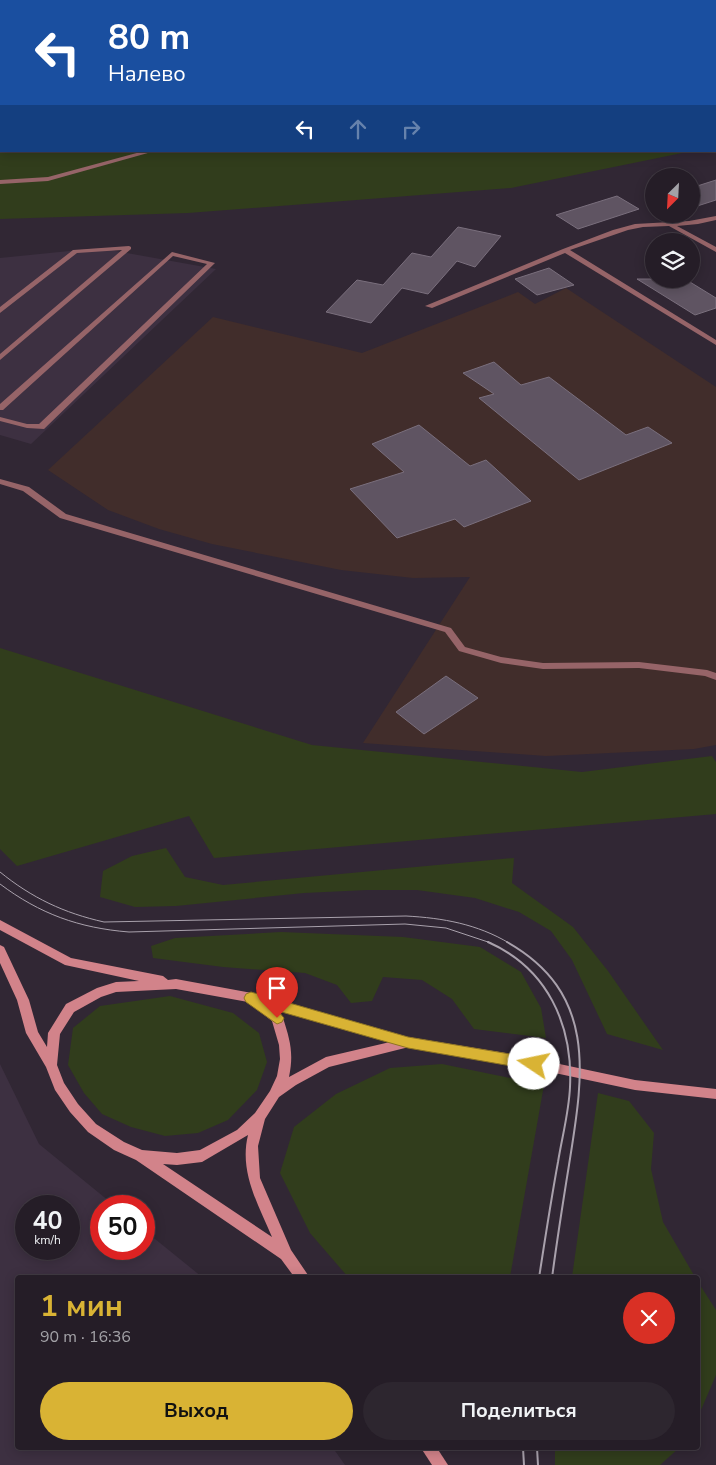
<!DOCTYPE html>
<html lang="ru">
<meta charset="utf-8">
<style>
:root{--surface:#251d27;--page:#2d262f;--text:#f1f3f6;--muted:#a3a2a7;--line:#423b44;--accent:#d9b334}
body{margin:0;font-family:"Nunito Sans",sans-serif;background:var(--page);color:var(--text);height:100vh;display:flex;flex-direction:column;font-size:19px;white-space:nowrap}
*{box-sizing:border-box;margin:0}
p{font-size:16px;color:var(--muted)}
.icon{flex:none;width:28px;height:28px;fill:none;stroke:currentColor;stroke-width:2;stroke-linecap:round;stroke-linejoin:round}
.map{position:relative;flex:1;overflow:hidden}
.side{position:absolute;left:15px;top:1275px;width:685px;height:175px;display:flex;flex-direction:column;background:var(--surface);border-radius:5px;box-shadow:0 2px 12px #0003,0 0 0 1px var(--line)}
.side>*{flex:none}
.top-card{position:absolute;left:0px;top:0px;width:716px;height:152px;box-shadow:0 2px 12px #0003,0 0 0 1px var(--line);background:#1a4fa0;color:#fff;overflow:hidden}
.needle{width:32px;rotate:204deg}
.fabs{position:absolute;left:645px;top:168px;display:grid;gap:10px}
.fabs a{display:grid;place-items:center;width:55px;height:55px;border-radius:50%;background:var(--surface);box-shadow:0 2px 12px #0003,0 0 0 1px var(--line);font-size:25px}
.speed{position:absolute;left:15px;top:1195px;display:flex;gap:10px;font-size:25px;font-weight:700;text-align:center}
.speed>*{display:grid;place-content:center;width:65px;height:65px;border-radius:50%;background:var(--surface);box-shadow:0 2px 12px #0003,0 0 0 1px var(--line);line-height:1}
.speed small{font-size:12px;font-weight:400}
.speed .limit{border:8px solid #d22;background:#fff;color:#111}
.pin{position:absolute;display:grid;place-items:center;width:42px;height:42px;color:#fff;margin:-51px -21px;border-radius:50% 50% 50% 0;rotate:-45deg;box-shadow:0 0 5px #0007}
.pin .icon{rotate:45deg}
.me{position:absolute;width:55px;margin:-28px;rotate:281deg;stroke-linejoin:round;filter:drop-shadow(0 0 4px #0008)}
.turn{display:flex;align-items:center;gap:18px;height:105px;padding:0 25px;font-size:22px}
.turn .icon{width:65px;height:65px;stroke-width:2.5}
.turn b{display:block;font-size:35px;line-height:42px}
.lanes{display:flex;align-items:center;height:48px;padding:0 25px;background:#0003;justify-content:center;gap:25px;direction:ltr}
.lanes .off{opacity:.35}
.round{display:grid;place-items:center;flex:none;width:52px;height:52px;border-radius:26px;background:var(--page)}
.overview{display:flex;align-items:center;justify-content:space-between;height:85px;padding:0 25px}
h1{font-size:30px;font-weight:700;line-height:38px;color:var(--accent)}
.cta{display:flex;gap:10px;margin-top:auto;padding:10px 25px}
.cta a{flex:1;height:58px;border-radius:30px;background:var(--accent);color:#111;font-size:20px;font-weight:700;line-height:58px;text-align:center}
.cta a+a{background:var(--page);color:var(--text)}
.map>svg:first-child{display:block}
</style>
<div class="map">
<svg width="716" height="1465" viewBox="0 0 716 1465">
<rect width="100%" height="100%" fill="#312734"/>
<polygon fill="#412d2b" points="566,288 716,387 716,745 694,749 546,756 363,743 470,577 413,578 341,570 212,544 159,529 108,510 48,470 213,317 362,353 518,292 535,304"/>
<g fill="#3d3041" fill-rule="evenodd">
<polygon points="99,248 216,269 31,444 0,435 0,258"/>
<path d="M0,1064L39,1144L115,1206H101V1249H144V1230L202,1277L18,1278V1448H333L345,1465H0ZM26,1206H69V1249H26Z"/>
</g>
<g fill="#313d1c">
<polygon points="0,0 584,0 1,1 1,151 692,151 511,188 188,213 0,219"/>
<polygon points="0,648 312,745 582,772 712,756 716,762 716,814 214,858 189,816 17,866 0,849"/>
<polygon points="166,848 185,877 223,885 514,858 512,883 573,927 608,971 663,1050 607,1034 572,960 551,931 519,912 475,898 417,890 367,890 304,893 176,906 135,907 100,897 103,871 132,856"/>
<polygon points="281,932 403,937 480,947 521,972 541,1008 546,1038 474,1029 452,999 422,980 383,977 372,1001 351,1003 337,985 305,973 223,967 153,958 151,946 175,938"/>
<polygon points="170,996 233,1013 259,1033 267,1062 257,1090 228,1120 198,1133 165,1136 131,1127 102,1114 84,1093 68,1065 73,1028 100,1006"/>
<polygon points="442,1064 544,1085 510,1277 348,1277 310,1233 280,1173 294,1127 336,1094 390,1068"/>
<polygon points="598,1093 629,1101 654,1133 651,1169 663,1222 695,1277 572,1277"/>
<polygon points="698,1282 716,1310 716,1375 698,1417"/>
<polygon points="555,1448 679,1448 660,1465 555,1465"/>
</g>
<g fill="#5f5462" stroke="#7a6f7d">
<polygon points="716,180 716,200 691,208 691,188"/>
<polygon points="617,196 639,209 578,229 556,215"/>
<polygon points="458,227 501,236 475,267 457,261 428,294 402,288 371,323 326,312 357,280 383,285 412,253 431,257"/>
<polygon points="549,268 574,285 537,295 515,279"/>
<polygon points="637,279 685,279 716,298 716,308 695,315"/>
<polygon points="494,362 521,385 549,377 626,435 648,427 672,443 579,480 479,398 494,394 463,373"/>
<polygon points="419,425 470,466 486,460 531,501 464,527 455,519 397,538 350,489 404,472 372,444"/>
<polygon points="446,676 478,698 424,734 396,712"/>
</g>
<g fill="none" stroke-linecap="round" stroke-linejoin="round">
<g fill="#966468" fill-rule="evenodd">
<polygon points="315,0 323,0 324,1 317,1"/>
<rect x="0" y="47" width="1" height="4"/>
<rect x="0" y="112" width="1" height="4"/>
<polygon points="144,151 155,151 48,181 0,184 0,180 48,177"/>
<polygon points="716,216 716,220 698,224 677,226 716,247 716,252 669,226 643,227 628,230 570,250 716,340 716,345 565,253 432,308 425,306 563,249 613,230 635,224 689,221"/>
<polygon points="129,246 131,247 131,249 0,360 0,354 122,250 77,253 0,313 0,307 73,250"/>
<polygon points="172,252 215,263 44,429 27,428 0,421 0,417 27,424 39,424 207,264 173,256 3,410 0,410 0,404"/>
<polygon points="0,479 29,487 66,514 451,628 465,647 501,657 543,663 639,662 707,670 716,673 716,680 705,676 639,668 543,669 501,663 459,651 445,632 60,518 23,491 0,484"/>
</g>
<polygon fill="#966468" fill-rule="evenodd" points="716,20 716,24 715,25 715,21"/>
<g fill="#d2838a" fill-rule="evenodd">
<path d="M0,920L71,958L163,976L168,980L176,979L257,994L408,1037L517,1055L635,1080L716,1089V1099L635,1090L517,1065L409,1047L329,1067L296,1085L279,1097L265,1119L258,1146L260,1178L291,1250L310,1278H295L281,1259L136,1160L114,1150L88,1132L70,1112L55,1090L46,1067L26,1033L17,1000L0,963V945L4,947L29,1000L38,1032L47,1047L48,1033L66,1004L97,988L116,982L139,981L65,965L0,930ZM176,989L248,1002L272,1021L279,1045L280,1059L277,1076L270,1091L255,1113L237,1130L200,1150L177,1153L142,1150L124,1142L96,1124L78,1104L64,1083L57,1065L60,1034L74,1012L101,997L116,992ZM274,1009L390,1042L326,1057L289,1077C294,1053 290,1040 283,1018L281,1014ZM248,1135C239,1172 258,1204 272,1237L163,1164L177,1165L202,1162Z"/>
<polygon points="421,1448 437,1448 448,1465 432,1465"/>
</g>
<g stroke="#a9a1ac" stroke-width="1">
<path d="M0,872C32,898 64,913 104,922L406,916C443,918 477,924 509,943"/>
<path d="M0,884C40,914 79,928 129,932L405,924L446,928L491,943"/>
</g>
<g stroke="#a9a1ac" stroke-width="2">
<path d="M488,942C547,968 573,1024 570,1087C569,1112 562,1137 558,1162C551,1200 545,1239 539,1278"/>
<path d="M507,942C599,994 583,1077 569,1165C563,1202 557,1240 552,1278"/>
<polyline points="523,1448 524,1465"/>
<polyline points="537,1448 538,1465"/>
</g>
</g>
<polygon fill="#d9b334" stroke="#8d7422" points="251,992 408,1037 534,1058 539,1060 541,1064 539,1068 534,1070 408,1048 278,1011 284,1018 282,1022 277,1024 246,1002 244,998 246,994"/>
</svg>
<div class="fabs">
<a><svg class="needle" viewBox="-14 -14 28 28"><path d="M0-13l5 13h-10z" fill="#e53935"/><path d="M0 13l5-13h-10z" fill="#a3a2a7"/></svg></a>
<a><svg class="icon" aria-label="layers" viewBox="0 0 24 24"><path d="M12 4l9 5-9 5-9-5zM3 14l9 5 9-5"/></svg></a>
</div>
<div class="speed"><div>40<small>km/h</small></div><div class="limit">50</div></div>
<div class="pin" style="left:277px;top:1018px;background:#d93025"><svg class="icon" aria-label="arrive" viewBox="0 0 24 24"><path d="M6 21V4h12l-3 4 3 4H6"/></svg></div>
<svg class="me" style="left:534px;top:1064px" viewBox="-20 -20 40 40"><circle r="19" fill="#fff"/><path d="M0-13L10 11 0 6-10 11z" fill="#d9b334"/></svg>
<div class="top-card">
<div class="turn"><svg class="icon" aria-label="left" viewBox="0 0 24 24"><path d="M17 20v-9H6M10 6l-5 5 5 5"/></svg><div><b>80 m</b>Налево</div></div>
<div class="lanes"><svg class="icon" aria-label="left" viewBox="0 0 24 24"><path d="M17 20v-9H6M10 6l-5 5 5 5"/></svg><svg class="icon off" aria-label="ahead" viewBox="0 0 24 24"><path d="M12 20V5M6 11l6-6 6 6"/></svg><svg class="icon off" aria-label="right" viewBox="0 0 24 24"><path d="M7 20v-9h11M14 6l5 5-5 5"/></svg></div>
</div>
<section class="side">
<div class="overview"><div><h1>1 мин</h1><p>90 m · 16:36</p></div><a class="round" style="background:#d93025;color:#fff"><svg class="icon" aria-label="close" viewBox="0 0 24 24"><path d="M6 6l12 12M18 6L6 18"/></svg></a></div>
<div class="cta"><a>Выход</a><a>Поделиться</a></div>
</section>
</div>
